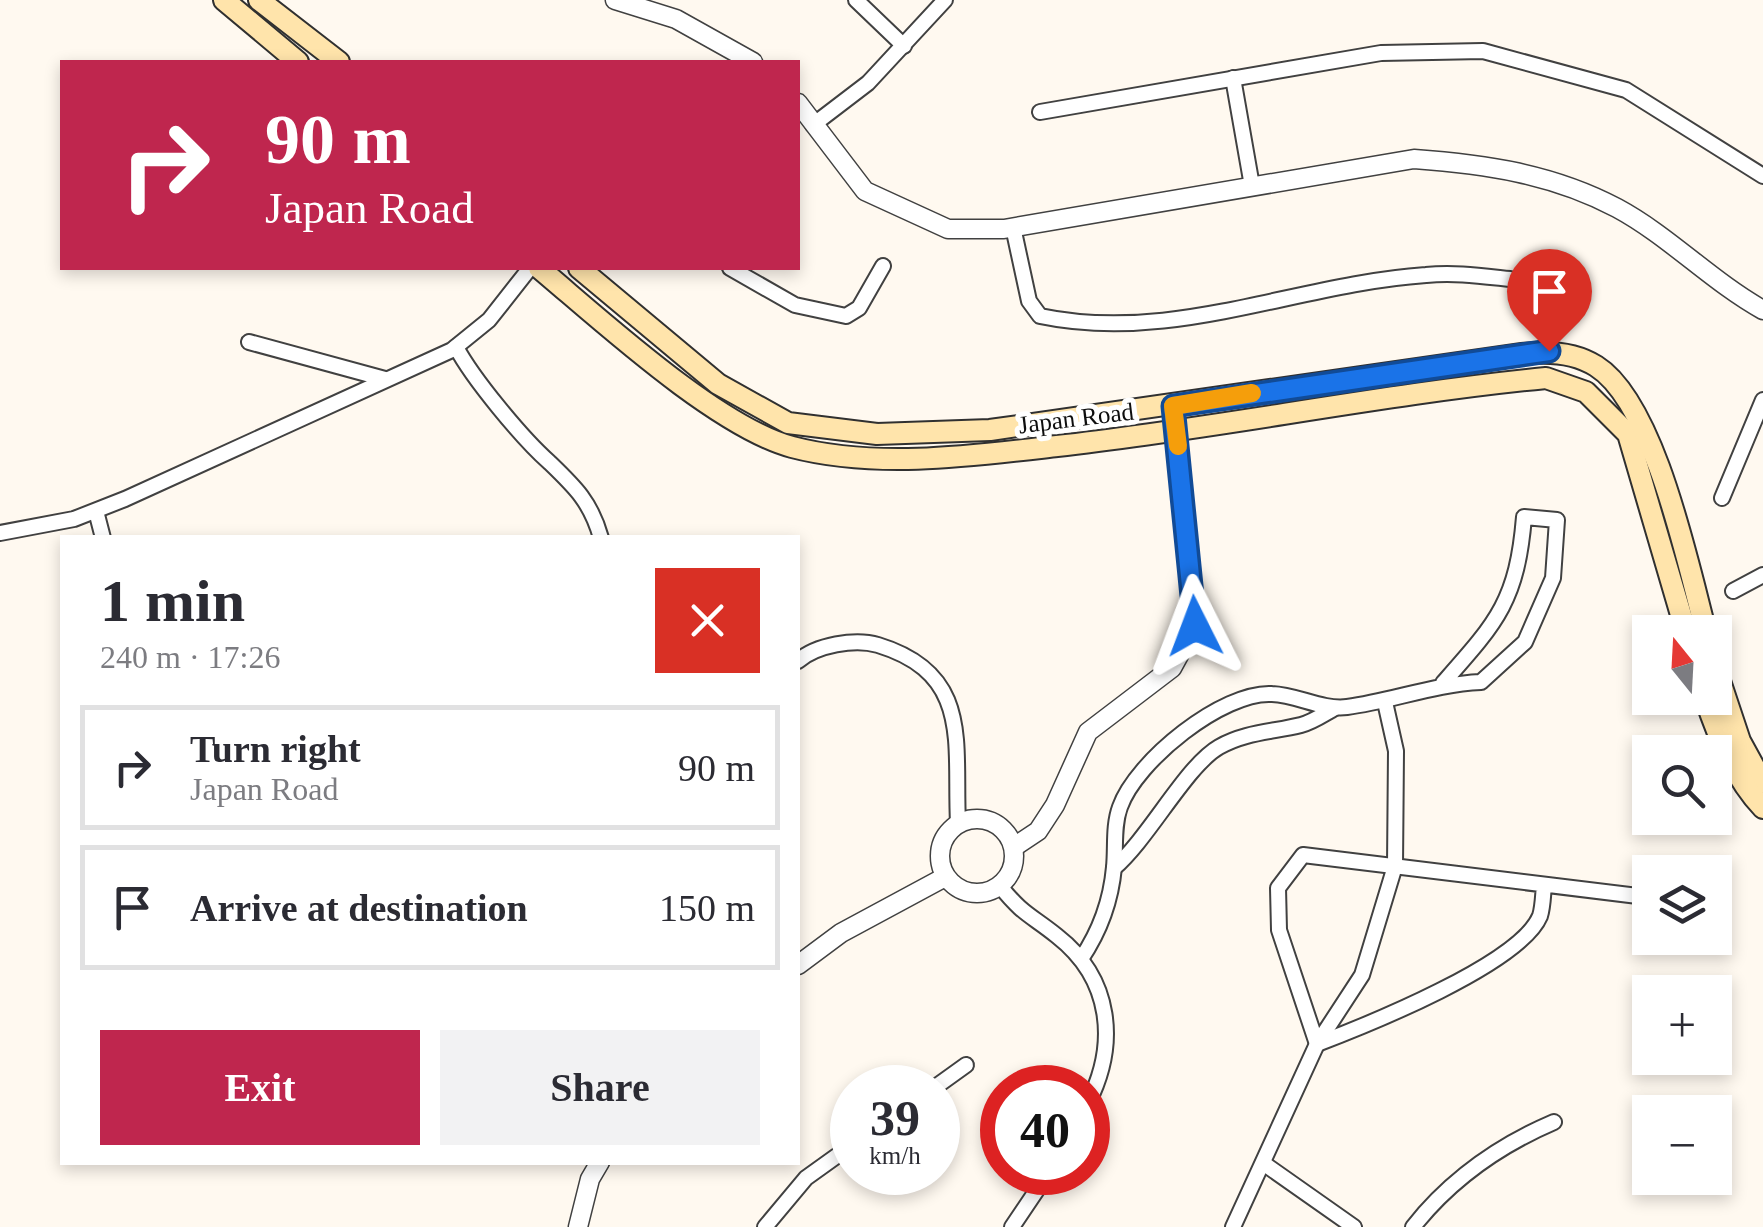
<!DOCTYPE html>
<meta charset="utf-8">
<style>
:root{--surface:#fff;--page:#f2f2f3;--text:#2b2b33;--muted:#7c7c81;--line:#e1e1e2;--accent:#bf264e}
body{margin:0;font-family:"Times New Roman",serif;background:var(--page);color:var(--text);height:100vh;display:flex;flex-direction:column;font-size:38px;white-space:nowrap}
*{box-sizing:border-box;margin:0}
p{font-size:32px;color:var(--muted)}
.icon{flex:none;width:55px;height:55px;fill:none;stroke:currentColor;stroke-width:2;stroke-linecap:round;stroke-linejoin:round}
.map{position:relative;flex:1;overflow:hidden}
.panel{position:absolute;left:60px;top:535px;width:740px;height:630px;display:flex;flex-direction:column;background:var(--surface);border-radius:0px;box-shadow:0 5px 15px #0003}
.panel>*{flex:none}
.guide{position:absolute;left:60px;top:60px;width:740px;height:210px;border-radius:0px;box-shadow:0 5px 15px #0003;background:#bf264e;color:#fff;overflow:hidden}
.needle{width:65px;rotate:342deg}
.tools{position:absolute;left:1632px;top:615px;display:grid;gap:20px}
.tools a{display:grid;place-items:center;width:100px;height:100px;border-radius:0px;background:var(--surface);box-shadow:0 5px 15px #0003;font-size:50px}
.speed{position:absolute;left:830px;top:1065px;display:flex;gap:20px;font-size:50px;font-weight:700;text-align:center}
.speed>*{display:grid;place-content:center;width:130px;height:130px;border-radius:50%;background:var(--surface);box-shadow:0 5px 15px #0003;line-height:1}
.speed small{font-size:25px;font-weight:400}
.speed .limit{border:15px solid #d22;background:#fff;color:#111}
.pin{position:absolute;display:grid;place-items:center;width:85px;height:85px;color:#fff;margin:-102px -42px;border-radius:50% 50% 50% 0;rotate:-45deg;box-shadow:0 0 10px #0007}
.pin .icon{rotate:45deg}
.me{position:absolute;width:110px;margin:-55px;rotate:357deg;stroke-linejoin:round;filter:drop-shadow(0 0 8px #0008)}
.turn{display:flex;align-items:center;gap:35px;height:210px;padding:0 40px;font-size:45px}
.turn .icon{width:130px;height:130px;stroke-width:2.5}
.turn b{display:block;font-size:70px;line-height:85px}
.round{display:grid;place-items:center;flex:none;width:105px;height:105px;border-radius:0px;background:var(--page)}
.headline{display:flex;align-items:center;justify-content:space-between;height:170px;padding:0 40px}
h1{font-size:60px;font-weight:800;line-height:75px}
.action{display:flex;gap:20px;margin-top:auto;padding:20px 40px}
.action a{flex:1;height:115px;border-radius:0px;background:var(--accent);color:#fff;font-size:40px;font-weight:800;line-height:115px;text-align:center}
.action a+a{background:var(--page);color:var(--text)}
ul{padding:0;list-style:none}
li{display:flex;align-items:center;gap:30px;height:125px;margin:0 20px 15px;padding:0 20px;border:5px solid var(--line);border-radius:0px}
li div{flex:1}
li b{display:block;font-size:38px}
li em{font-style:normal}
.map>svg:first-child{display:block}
</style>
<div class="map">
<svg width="1763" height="1227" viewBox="0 0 1763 1227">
<rect width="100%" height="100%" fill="#fff9f0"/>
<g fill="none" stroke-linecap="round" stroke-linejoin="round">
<g stroke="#414141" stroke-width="18">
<g id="minor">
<polyline points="856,0 904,46"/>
<polyline points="1233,78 1252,186"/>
<polyline points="1040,112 1381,53 1483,51 1626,90 1763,176"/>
<polyline points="813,125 868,83 945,0"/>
<path d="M1013,227L1029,301L1040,316C1173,344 1295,284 1426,275C1454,272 1482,276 1510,279"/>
<polyline points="730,268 795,305 846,316 859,308 883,266"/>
<polyline points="249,342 385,379"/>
<path d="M456,347C473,379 522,438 549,462C575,487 591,502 601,538"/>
<polyline points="1722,498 1763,400"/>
<polyline points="96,511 103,538"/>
<polyline points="0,533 74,519 125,499 452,350 489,320 530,268"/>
<polyline points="1733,591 1763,575"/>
<path d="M798,661C816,645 855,638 878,645C973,674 954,744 958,823"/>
<path d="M1114,868C1149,838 1186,766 1219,747C1245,732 1273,732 1301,725C1313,722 1324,714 1335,708"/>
<path d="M1544,885C1543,894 1543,907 1540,916C1520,964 1367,1025 1317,1044L1279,930L1278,888L1303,855L1646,897"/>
<path d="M1000,886C1023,915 1031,915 1057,936C1112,979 1118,1044 1088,1103"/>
<path d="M1081,959C1100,931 1111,901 1114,867C1116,847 1113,826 1120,807C1136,761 1223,691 1272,694C1298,695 1321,710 1347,707C1393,701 1434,684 1481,682L1525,642L1553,578L1557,520L1524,517C1517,601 1497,622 1443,683"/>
<polyline points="934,1088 966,1065"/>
<polyline points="1263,1163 1354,1227"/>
<polyline points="765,1227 806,1178 852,1145"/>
<polyline points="1012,1227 1049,1172"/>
<polyline points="1233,1227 1317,1044 1362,975 1395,866 1396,751 1385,702"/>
<path d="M1413,1227C1451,1179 1498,1146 1554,1122"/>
</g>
</g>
<g stroke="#414141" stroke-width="21">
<g id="tertiary">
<polyline points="615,0 676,19 753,62"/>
<path d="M798,103L865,191L948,229H1004L1414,159C1485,164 1553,174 1617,208C1669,236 1711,281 1763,310"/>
<circle cx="977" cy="856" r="37"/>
<polyline points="1014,847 1038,831 1055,805 1088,732 1172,668 1195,626 1173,406"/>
<polyline points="798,965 841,933 945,877"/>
<polyline points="578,1227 590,1179 600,1162"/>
</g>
</g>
<g stroke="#303030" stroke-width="24">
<g id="secondary">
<polyline points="224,0 298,62"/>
<polyline points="259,0 339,62"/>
<path d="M539,268C601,320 717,427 792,447C876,469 972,456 1057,446C1220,428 1382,394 1546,378L1586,392L1628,434L1686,632"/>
<path d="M579,268L718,384L788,423L877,434L990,430L1522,354C1547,351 1574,352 1596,366C1655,403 1688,565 1706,632"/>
<polyline points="1715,666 1740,741 1763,783"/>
<path d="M1705,698C1718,736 1735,779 1763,808"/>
</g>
</g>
<use href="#minor" stroke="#fff" stroke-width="14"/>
<use href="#tertiary" stroke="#fff" stroke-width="18"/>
<use href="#secondary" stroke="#ffe4ab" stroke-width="20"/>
</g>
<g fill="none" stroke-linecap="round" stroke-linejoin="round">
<g stroke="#114b97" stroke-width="25">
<polyline id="route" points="1195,626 1173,406 1549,351"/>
</g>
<use href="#route" stroke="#1a73e8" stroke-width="18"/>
<polyline stroke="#f59e0b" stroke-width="18" points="1178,446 1173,406 1252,393"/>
</g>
<g text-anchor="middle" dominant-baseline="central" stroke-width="10" stroke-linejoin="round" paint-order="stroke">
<g font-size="25" fill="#0e0e0e" stroke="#fff">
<text transform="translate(1076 418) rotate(-7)">Japan Road</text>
</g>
</g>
</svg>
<div class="tools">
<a><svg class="needle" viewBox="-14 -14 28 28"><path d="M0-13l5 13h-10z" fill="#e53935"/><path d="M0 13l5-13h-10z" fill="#7c7c81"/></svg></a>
<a><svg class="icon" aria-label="search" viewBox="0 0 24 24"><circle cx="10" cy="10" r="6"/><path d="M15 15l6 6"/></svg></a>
<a><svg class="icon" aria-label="layers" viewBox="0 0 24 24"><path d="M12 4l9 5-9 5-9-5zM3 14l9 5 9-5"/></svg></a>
<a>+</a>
<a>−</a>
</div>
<div class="speed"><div>39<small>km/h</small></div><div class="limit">40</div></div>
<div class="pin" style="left:1549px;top:351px;background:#d93025"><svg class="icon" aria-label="arrive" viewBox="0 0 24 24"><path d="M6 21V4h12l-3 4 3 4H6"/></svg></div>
<svg class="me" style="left:1195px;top:626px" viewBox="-20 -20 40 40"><path d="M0-17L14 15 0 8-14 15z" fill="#1a73e8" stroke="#fff" stroke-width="4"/></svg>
<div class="guide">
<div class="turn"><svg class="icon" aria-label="right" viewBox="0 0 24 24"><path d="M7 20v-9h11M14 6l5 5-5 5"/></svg><div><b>90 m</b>Japan Road</div></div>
</div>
<section class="panel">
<div class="headline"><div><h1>1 min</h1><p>240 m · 17:26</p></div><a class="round" style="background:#d93025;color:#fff"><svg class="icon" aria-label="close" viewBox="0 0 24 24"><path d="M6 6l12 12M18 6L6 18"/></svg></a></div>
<ul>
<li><svg class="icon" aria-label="right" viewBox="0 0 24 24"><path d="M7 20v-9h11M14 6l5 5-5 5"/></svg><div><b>Turn right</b><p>Japan Road</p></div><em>90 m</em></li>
<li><svg class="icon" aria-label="arrive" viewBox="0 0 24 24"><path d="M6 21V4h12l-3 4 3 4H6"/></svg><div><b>Arrive at destination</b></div><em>150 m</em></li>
</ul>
<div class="action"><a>Exit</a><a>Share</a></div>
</section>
</div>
